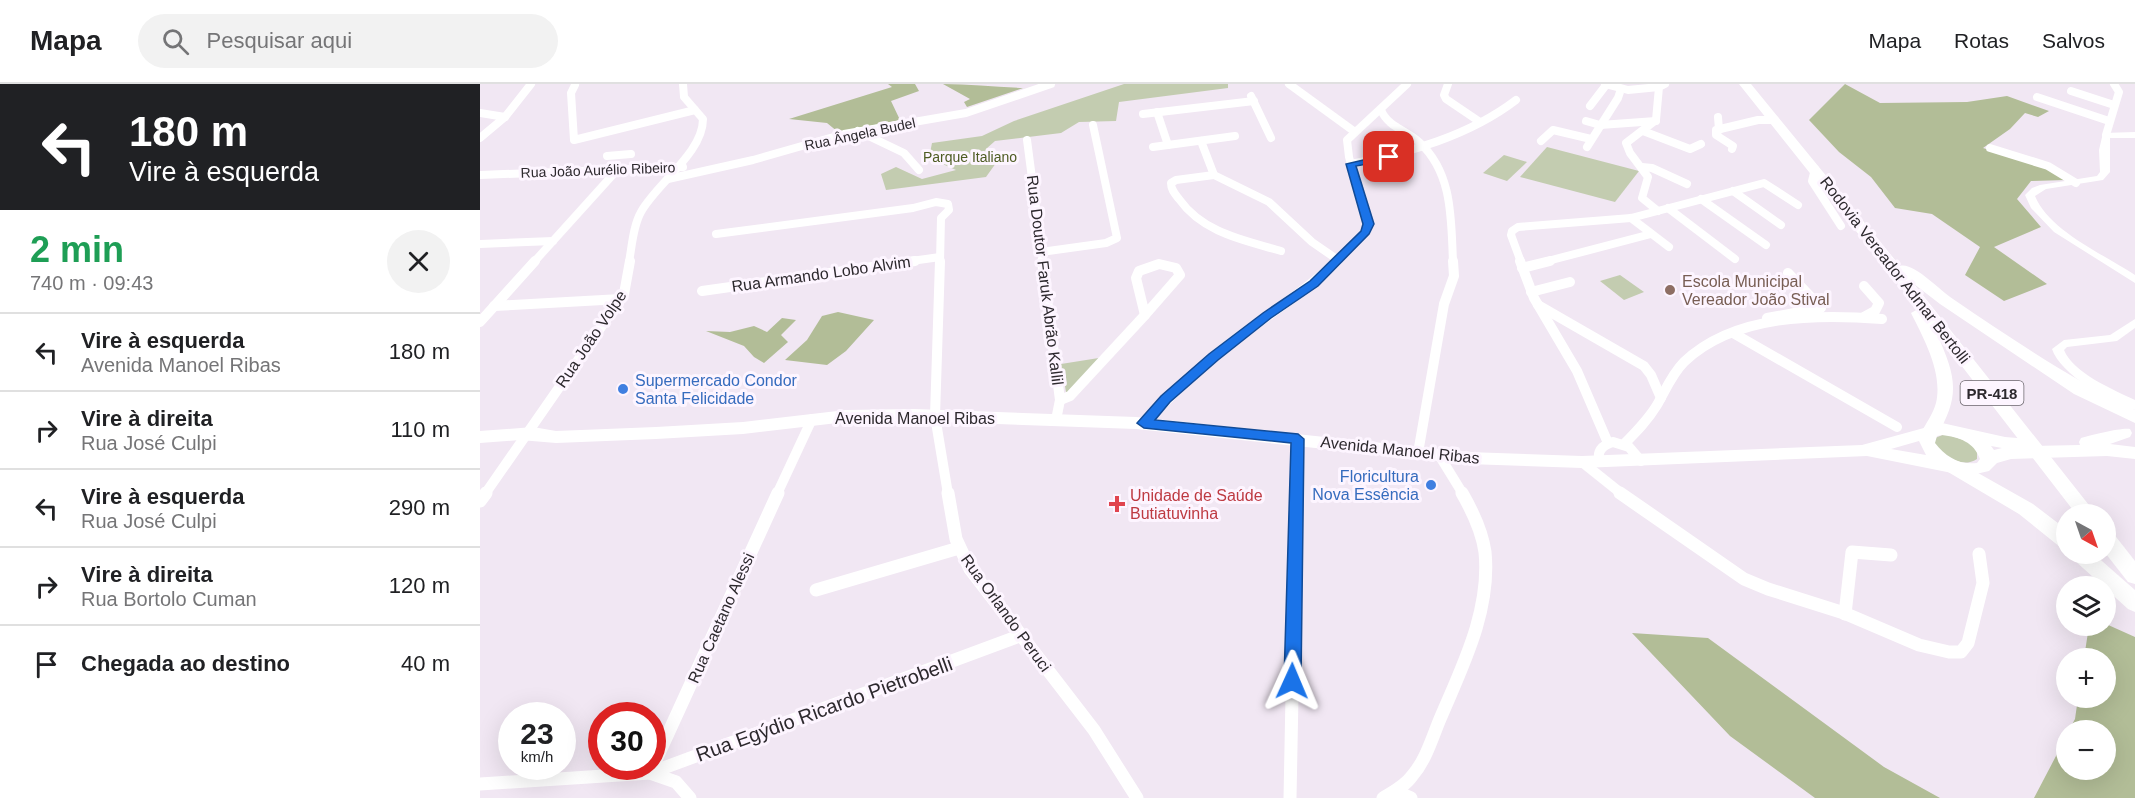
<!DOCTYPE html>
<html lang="pt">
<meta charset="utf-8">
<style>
:root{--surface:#fff;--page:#f2f2f2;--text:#202124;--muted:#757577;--line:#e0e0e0}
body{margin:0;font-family:Helvetica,sans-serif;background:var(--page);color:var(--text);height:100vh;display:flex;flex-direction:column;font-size:22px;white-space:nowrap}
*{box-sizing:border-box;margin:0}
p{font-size:20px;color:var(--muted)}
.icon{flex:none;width:33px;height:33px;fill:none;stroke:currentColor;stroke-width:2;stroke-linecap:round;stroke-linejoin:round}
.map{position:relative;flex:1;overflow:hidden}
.sheet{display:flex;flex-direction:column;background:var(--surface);width:480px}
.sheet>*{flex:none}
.banner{background:#202124;color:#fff;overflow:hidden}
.needle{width:39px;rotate:140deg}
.buttons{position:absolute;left:1576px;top:420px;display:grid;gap:12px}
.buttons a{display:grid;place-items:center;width:60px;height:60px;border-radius:50%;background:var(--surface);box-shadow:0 6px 24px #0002;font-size:30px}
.speed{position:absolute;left:18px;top:618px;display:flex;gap:12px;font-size:30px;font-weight:700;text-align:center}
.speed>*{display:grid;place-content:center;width:78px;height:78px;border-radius:50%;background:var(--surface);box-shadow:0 6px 24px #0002;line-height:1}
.speed small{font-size:15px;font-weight:400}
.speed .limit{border:9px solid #d22;background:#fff;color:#111}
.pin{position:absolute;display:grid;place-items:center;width:51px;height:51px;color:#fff;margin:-26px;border-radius:12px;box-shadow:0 3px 9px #0006}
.me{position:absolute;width:66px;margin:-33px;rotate:1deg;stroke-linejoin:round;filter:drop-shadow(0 0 4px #0008)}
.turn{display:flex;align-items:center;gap:21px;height:126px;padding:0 30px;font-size:27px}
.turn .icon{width:78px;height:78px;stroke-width:2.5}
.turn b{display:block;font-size:42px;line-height:51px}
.round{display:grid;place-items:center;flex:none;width:63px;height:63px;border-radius:32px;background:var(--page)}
.head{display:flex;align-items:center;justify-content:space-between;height:102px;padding:0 30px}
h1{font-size:36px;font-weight:800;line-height:45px;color:#1e9e55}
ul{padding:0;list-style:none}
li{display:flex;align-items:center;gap:18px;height:78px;padding:0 30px;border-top:2px solid var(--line)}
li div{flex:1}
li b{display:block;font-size:22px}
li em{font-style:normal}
header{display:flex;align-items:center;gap:36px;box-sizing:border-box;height:84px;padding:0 30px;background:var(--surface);border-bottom:2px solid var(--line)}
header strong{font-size:28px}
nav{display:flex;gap:33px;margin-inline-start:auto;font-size:21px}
.search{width:420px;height:54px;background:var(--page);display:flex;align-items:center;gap:15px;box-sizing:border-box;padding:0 21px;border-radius:33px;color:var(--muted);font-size:22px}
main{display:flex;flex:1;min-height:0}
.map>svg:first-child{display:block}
</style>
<header>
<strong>Mapa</strong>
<div class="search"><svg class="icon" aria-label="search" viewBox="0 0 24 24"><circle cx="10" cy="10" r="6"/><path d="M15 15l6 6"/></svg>Pesquisar aqui</div>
<nav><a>Mapa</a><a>Rotas</a><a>Salvos</a></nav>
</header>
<main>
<section class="sheet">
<div class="banner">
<div class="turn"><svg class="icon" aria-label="left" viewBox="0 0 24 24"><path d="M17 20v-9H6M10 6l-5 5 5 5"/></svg><div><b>180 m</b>Vire à esquerda</div></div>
</div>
<div class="head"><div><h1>2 min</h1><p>740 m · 09:43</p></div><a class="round"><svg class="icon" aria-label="close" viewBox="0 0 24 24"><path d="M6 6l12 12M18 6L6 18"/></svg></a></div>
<ul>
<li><svg class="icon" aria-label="left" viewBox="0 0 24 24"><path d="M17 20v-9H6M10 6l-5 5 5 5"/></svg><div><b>Vire à esquerda</b><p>Avenida Manoel Ribas</p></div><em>180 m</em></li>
<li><svg class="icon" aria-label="right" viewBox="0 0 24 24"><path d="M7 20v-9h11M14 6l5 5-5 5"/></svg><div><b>Vire à direita</b><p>Rua José Culpi</p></div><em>110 m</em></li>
<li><svg class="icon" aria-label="left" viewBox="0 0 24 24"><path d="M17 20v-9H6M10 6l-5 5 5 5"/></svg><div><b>Vire à esquerda</b><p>Rua José Culpi</p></div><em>290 m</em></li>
<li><svg class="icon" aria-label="right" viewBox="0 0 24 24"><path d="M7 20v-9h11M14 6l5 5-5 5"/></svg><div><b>Vire à direita</b><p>Rua Bortolo Cuman</p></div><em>120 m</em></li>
<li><svg class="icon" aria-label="arrive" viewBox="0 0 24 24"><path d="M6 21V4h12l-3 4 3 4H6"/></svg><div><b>Chegada ao destino</b></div><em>40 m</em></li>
</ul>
</section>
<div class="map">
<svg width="1655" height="714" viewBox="0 0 1655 714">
<rect width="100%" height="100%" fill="#f1e7f3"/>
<g fill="#c3ccb0">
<polygon points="644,0 748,0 748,4 639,18 636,37 599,38 581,49 515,57 506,65 516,79 506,93 406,106 401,90 416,83 442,95 476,86 449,74 452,59 502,52 534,37"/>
<polygon points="1067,63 1159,87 1135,118 1040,93"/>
<polygon points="1024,71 1047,78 1027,97 1003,89"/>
<polygon points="1140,191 1164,208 1144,216 1120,197"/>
<polygon points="625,273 588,308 586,308 581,280"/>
<path d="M1465,350L1487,357L1497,366V375C1481,385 1467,372 1454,363L1455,354Z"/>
</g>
<g fill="#b2bd97">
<polygon points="408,0 435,0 439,7 411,17 420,36 358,48 347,39 309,35 412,3"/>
<path d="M463,0C490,0 516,3 543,4L487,23L484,18L490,15Z"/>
<polygon points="1365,0 1400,19 1487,18 1527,12 1569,27 1558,33 1545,29 1530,45 1503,64 1561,82 1586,96 1551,97 1537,115 1561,143 1514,163 1567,200 1524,217 1485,191 1500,163 1452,130 1415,124 1391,93 1359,68 1329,36"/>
<polygon points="358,228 394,236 366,267 347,281 305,276 327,256 342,232"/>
<polygon points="302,234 316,236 301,251 308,258 284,279 274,273 264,262 226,247 250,248 274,242 287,248"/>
<polygon points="1626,540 1655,553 1655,714 1554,714 1587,651 1587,686 1626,686 1626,646 1589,646 1595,635 1598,614 1626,614 1626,574 1604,574 1609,542"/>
<polygon points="1152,549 1228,554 1404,683 1460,714 1335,714 1250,652"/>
</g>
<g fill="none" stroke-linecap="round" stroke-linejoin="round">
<g stroke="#fff" stroke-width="8">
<polyline points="809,0 875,48"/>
<polyline points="968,0 964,11 966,15 1000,38"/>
<polyline points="1125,0 1148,6 1179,3"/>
<polyline points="95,1 91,9 94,56 215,26"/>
<polyline points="1591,7 1634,21"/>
<polyline points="771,12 791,54"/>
<polyline points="1557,13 1629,37"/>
<polyline points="1110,22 1126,1"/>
<path d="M901,26C908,43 926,46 939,58C973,89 971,135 973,178"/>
<polyline points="677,28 688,61"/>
<polyline points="0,29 25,33"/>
<polyline points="663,30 774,17"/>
<polyline points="1238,33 1239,46"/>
<polyline points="1106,37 1120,41 1176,37"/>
<polyline points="378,47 424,69 439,86"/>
<polyline points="1163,47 1210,65 1221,60"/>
<polyline points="1626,51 1639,8 1634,0"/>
<polyline points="0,54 25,33 51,0"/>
<polyline points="547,56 563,178"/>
<polyline points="721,57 734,91 789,118 832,158 858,176"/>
<polyline points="1061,57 1073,46 1111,55"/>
<polyline points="673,63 755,52"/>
<polyline points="1107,63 1138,14 1141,5"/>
<polyline points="1510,64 1568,82 1596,99"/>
<polyline points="1252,65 1253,62 1236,51 1236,46 1278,36 1295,36"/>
<polyline points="127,72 151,70"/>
<path d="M871,80C928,69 989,52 1036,16"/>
<polyline points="1162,83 1172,84 1207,100"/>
<polyline points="1335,85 1332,97 1361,142"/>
<polyline points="0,91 203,83"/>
<path d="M734,91L696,96L691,99C691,106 695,110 699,115C723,149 764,156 801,167"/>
<polyline points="188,95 273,76 364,50 486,29 571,0"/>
<polyline points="1253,107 1301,141"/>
<polyline points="1221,115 1286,161"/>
<polyline points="1188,124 1255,175"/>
<polyline points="1178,127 1162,114 1168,93 1150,69 1146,59 1176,36 1179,3 1185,0"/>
<polyline points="1151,134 1189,163"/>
<polyline points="236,150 433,124 456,118 468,120 469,126 461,134 460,178"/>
<polyline points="0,160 73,157"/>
<polyline points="561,168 626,159 637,154 613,41"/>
<polyline points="54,178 138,85"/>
<path d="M149,178C152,162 153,142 161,128C177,99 223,69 223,35L204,13L203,0"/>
<polyline points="424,178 460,173"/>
<polyline points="855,178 886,148 888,140 869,73 867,56 927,0"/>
<polyline points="1041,178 1031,151 1032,147 1038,143 1151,134 1284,99 1318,121"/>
<polyline points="1064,178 1171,150"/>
</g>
<g stroke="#fff" stroke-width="10">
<polyline points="460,177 455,332 468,410"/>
<polyline points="562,177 580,316 576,336"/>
<polyline points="1040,177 1054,214 1097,287 1128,359"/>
<polygon points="679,180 696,184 700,191 665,231 656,194 659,187"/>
<polyline points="1042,184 1070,177"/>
<polyline points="1384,202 1399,219 1395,227 1384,233"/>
<polyline points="222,207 435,177"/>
<polyline points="1051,208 1090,198"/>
<polyline points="1058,221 1164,282 1171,291 1181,314"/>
<polyline points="14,222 141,215"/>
<polyline points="1287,234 1341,224 1308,189"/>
<polyline points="0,238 55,177"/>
<polyline points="1253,249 1417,343"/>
<polyline points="580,316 590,312 665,231"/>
<path d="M664,339C691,312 718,284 748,261C784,233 824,209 857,177"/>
<path d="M1144,360C1156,348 1168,336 1177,321C1185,307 1192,290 1204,278C1254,230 1338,230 1402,235"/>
<polyline points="938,369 964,220 974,192 973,177"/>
<polyline points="959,371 983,410"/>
<path d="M1119,377C1117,366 1123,361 1133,358L1149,363L1161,377"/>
<polyline points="1102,378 1142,410"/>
<polyline points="5,410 144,210 150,177"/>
<polyline points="297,410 332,335"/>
<polyline points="816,410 817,355"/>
</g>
<g stroke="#fff" stroke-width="13">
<polyline points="468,409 476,455 490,485 614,646 657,714"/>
<polyline points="1140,409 1264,495 1288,505 1364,529 1439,561 1469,568 1481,568 1488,559 1503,499 1499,470"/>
<polyline points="0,417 6,409"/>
<polyline points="336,506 479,464"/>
<polyline points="1365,530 1372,468 1411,471"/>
<polyline points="0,700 170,689 542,551"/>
<polyline points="915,707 931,714"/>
<polyline points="210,714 196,698 170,689 298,409"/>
<polyline points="810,714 816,409"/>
<path d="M903,714C913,708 925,702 932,692C946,676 952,654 960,635C982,583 1011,527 1005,468C1002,447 993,428 982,409"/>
</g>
<g fill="#fff" fill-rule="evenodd">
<path d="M1655,48V54H1630V88L1623,96L1566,105L1555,112C1569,147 1625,171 1655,191V199L1574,148L1551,124L1545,111L1552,104L1560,101L1617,92L1620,88L1619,66L1623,49Z"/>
<path d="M1655,235V244L1637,257L1587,263L1584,266C1593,289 1634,306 1655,316V326C1630,319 1580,290 1572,265L1584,256L1630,251Z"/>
</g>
<path fill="#fff" fill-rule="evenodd" d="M434,325L656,333L988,368L1102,372L1382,361L1462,339L1525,353L1549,355L1551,359L1549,362L1600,361L1599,358L1601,354C1610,351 1644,343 1650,345L1652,349L1650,353L1630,360L1655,363V375L1627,372L1531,375L1517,379L1509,387L1487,392L1387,372L1102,384L988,380L656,345L434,337L366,338L263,350L176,355L76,359L40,356L0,359V347L53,343L76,347L176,343L263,338L366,326ZM1462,351C1479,353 1494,358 1500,375L1497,379C1479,381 1466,373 1455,359L1457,352ZM1439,357L1446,371L1411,365ZM1511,362L1522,364L1514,366Z"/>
<g fill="#fff" fill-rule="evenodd">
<path d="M1259,0H1271L1420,182C1434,178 1460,207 1473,215C1532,255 1591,295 1655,326V339L1594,310L1460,220L1434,200L1616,430H1596L1457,250C1476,293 1481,311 1456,353L1450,355L1444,353L1441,349C1446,339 1453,330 1456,319C1463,289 1444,255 1431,229L1438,225Z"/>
<polygon points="1475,376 1553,420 1587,446 1587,465 1580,463 1539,430 1468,388 1466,383 1468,378"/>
<polygon points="1626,447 1633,449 1655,477 1655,500 1648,498 1626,470"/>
<polygon points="1591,470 1614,470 1655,506 1655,528 1648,525 1626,505 1626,502 1623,502 1594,476"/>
</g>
</g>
<polygon fill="#1a73e8" stroke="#114b97" stroke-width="1.5" points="909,70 914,73 913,75 876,82 894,140 889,150 838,202 791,234 738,276 690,318 675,336 818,350 824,355 821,597 818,603 812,605 806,603 804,597 811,359 664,344 657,339 681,312 729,270 783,229 830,197 881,147 883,140 866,80"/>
<circle fill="#8d6e63" stroke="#fdf5ff" stroke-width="2" cx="1190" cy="206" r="6"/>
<g fill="#3f7fe0" stroke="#fdf5ff" stroke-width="2">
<circle cx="143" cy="305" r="6"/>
<circle cx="951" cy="401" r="6"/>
</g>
<path fill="#e0444e" stroke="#fdf5ff" stroke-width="2" d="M634 411h6v6h6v6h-6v6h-6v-6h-6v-6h6z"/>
<g text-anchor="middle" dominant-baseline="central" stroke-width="6" stroke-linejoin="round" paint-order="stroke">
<g font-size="14" fill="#2d292e" stroke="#fdf5ff">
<text transform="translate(380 50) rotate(-12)">Rua Ângela Budel</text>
<text transform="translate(118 86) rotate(-2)">Rua João Aurélio Ribeiro</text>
</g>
<g font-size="14" fill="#4e5c23" stroke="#fdf5ff">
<text x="490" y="73">Parque Italiano</text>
</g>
<rect fill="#fdf5ff" stroke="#6b666d" stroke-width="1.5" x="1480.5" y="297" width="63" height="24" rx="4.5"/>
<g font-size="15" font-weight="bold" fill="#2d292e">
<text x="1512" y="309">PR-418</text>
</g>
<g font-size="16" fill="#2d292e" stroke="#fdf5ff">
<text transform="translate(1415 186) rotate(52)">Rodovia Vereador Admar Bertolli</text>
<text transform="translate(341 190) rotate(-8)">Rua Armando Lobo Alvim</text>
<text transform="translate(565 196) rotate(83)">Rua Doutor Faruk Abrão Kallil</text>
<text transform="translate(111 255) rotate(-56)">Rua João Volpe</text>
<text x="435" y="334">Avenida Manoel Ribas</text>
<text transform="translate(920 366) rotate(6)">Avenida Manoel Ribas</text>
<text transform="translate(526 529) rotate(54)">Rua Orlando Peruci</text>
<text transform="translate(241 534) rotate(-66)">Rua Caetano Alessi</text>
</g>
<g font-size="16" fill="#785e54" stroke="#fdf5ff" text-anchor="start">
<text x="1202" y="197">Escola Municipal<tspan x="1202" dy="18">Vereador João Stival</tspan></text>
</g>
<g font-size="16" fill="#366cbe" stroke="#fdf5ff" text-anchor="start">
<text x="155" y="296">Supermercado Condor<tspan x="155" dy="18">Santa Felicidade</tspan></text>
<text x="939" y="392" text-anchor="end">Floricultura<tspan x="939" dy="18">Nova Essência</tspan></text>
</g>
<g font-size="16" fill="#be3a42" stroke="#fdf5ff" text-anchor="start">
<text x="650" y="411">Unidade de Saúde<tspan x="650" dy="18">Butiatuvinha</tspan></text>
</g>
<g font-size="20" fill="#2d292e" stroke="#fdf5ff">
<text transform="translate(344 625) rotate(-20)">Rua Egýdio Ricardo Pietrobelli</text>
</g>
</g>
</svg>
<div class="buttons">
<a><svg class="needle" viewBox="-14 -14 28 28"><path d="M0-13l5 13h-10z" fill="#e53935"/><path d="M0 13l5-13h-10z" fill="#757577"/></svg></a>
<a><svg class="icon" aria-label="layers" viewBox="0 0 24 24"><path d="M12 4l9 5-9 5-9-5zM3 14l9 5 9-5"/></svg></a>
<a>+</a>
<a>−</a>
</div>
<div class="speed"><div>23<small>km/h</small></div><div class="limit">30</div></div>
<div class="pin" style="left:909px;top:73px;background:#d93025"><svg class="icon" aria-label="arrive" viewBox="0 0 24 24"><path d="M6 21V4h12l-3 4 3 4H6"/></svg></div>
<svg class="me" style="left:812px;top:597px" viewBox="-20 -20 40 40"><path d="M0-17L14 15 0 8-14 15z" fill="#1a73e8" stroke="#fff" stroke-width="4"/></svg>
</div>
</main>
